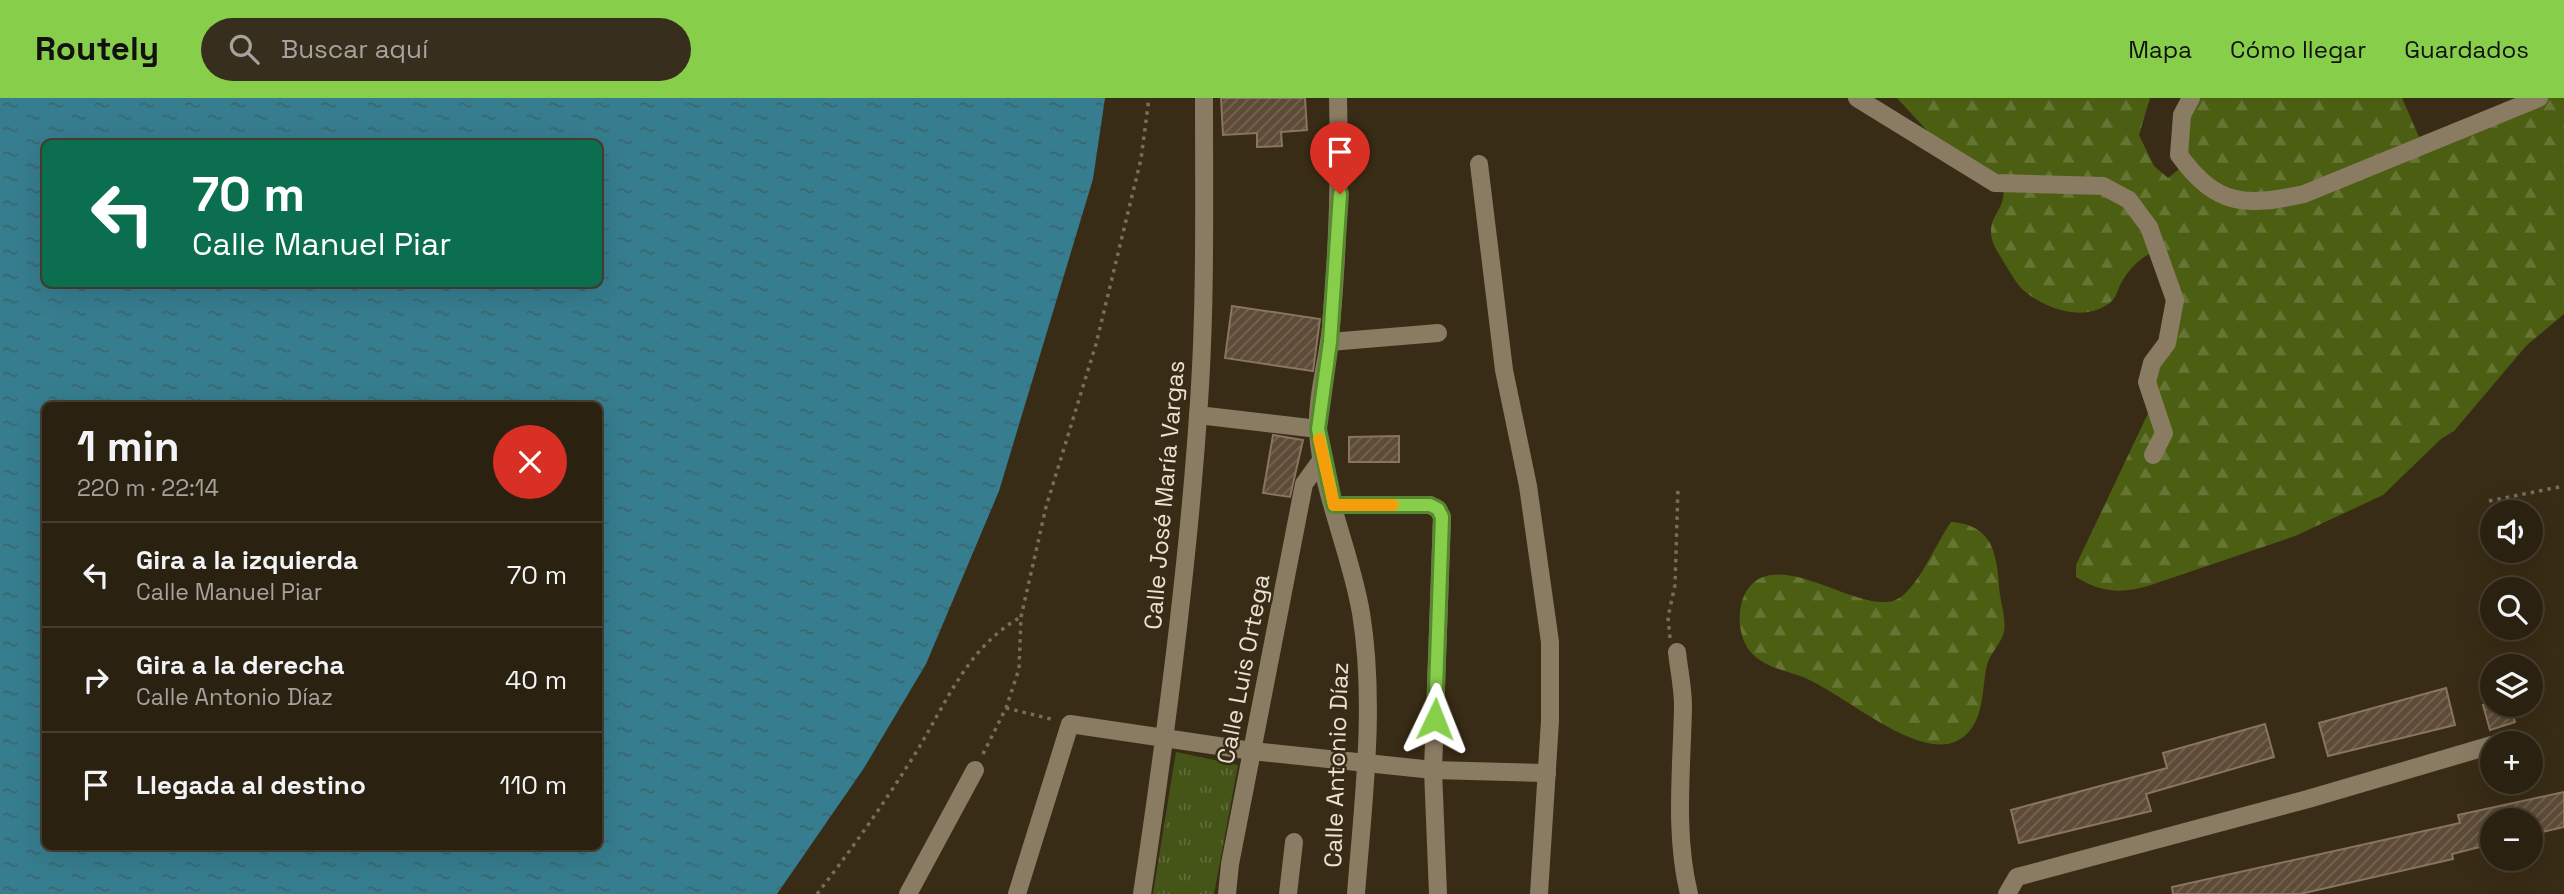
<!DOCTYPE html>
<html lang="es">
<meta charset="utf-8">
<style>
:root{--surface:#2b2110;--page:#372e1e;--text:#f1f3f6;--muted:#a6a39f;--line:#473e30;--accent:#87cf4b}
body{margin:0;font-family:"Space Grotesk",sans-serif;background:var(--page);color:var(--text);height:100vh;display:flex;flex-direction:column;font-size:26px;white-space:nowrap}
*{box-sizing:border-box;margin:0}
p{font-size:23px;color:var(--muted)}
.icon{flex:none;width:38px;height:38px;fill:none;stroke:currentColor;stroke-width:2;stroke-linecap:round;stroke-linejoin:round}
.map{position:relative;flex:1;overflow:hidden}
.panel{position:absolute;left:42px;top:304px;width:560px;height:448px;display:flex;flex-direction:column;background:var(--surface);border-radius:10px;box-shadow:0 7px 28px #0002,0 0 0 2px var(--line)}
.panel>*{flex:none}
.banner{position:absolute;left:42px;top:42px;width:560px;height:147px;border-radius:10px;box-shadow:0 7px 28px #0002,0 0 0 2px var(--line);background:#0b6e4f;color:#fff;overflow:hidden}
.controls{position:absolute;left:2480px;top:402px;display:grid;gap:14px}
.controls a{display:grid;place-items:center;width:63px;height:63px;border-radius:50%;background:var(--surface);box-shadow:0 7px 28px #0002,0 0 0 2px var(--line);font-size:35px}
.pin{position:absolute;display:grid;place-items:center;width:60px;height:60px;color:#fff;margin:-72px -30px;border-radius:50% 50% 50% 0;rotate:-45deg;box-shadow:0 0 7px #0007}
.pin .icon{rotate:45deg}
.me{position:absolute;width:77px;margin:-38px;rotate:2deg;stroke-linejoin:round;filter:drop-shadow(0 0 5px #0008)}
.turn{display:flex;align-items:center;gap:24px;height:147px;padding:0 35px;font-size:32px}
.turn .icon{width:91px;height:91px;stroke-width:2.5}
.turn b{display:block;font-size:49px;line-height:60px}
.round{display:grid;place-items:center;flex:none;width:74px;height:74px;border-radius:37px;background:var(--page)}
.headline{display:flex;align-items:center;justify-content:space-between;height:119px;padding:0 35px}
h1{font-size:42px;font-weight:700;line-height:52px}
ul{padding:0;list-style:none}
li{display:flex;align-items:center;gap:21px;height:105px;padding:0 35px;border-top:2px solid var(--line)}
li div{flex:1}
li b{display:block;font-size:26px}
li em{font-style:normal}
header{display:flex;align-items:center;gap:42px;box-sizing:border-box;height:98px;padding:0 35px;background:var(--accent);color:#111}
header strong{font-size:33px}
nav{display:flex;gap:38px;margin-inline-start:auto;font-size:24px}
.search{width:490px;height:63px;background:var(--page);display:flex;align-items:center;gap:18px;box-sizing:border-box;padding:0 24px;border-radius:38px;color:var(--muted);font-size:26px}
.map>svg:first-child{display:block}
</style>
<header>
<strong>Routely</strong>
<div class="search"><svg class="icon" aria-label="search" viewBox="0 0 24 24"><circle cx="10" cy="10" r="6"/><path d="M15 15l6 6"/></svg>Buscar aquí</div>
<nav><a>Mapa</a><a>Cómo llegar</a><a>Guardados</a></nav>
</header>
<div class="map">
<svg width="2564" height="796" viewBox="0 0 2564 796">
<defs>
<pattern id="grass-tufts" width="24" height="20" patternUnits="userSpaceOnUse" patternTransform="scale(1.75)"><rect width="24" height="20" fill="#455518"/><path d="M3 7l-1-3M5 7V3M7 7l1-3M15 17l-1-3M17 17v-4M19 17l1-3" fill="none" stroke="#606d39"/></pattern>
<pattern id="forest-firs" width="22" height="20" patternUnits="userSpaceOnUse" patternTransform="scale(1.75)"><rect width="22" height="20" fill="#4c5e12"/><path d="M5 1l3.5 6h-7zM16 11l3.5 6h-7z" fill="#667534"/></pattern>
<pattern id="water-ripples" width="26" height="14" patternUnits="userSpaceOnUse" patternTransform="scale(1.75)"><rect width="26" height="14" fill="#367d8f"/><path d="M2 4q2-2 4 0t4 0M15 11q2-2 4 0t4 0" fill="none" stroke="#3c666f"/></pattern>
<pattern id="building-hatch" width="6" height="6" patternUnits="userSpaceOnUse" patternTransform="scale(1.75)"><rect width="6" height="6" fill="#5d4b37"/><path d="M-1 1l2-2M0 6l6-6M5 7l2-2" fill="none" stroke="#746553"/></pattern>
</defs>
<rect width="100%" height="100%" fill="#392c16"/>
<polygon fill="url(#grass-tufts)" points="1176,654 1238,667 1214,796 1153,796"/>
<g fill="url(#forest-firs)">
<path d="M1897,0H2150L2139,37L2154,68L2168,80L2183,68L2190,14L2197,0H2402L2419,39L2517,0H2564V216L2526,248L2454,333L2441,341L2383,397L2295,438L2151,487C2122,496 2102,495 2076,479V467L2153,305L2169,181L2158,151C2140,160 2129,170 2120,187C2118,192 2116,198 2113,202C2087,227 2043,211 2021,190C2014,182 2009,172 2003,163C1998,154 1991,145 1991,134C1991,114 2007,112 2003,84L1945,52Z"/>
<path d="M1951,424C1996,427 1997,460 2000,497C2002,510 2006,522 2004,534C2001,546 1990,555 1987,567C1981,592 1986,628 1957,643C1916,663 1840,592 1800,578C1783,572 1761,568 1749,552C1734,532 1736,489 1763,479C1803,464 1871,521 1901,499C1920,485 1937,444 1951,424Z"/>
</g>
<path fill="url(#water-ripples)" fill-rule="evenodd" d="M0,0H1105L1093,81L999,393L926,566L864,670L777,796H0ZM46,46H598V186H46ZM46,308H598V749H46Z"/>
<g fill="url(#building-hatch)" stroke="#88745f" stroke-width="2">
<polygon points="1221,0 1305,0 1307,32 1281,34 1282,48 1257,49 1257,35 1223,37"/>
<polygon points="1232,208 1320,221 1313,273 1225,260"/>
<polygon points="1273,337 1303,342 1290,399 1263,395"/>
<polygon points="1399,338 1399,364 1349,364 1349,339"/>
<polygon points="2446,590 2455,627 2328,658 2319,625"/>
<polygon points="2483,607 2509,607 2515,624 2490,632"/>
<polygon points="2265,626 2274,659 2146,696 2151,713 2019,745 2011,712 2167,670 2163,655"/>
<polygon points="2564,694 2564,729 2538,735 2535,723 2492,723 2492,746 2452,756 2453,761 2300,796 2173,796 2172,789 2460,725 2458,717"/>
</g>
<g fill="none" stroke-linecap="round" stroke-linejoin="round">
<g stroke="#786d5a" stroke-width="3.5" stroke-dasharray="3.5 5" stroke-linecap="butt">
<polyline points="2489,403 2564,388"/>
<polyline points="1670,540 1668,519 1675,487 1678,389"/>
<polyline points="1006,610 1055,622"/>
<polyline points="983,656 1006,610 1019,571 1021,519 1046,409 1096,246 1141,61 1149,0"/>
<path d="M817,796C852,751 885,704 915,656C946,606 967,549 1021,519"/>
</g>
<g stroke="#8a7b63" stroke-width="18">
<path d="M1338,0C1340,77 1338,152 1331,228C1328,262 1316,300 1318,334C1322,394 1351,455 1361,515C1376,607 1363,704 1356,796"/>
<polyline points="1857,0 1995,85 2103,88 2129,102 2149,129 2175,202 2167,245 2152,265 2147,284 2164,335 2153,357"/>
<path d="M2191,0L2182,17L2179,57C2216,108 2245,109 2304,96L2539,0"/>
<polyline points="1479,66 1504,272 1528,388 1550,544 1550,623 1539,796"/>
<polyline points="1330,244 1438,235"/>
<polyline points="1198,317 1318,331"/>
<polyline points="1334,407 1430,407 1438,411 1442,419 1433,672 1438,796"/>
<path d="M1677,554C1679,572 1683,590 1683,608C1682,670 1674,735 1689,796"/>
<polyline points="908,796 975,672"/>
<polyline points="1017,796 1070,626 1252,653 1433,672 1547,675"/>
<path d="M1142,796C1166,637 1187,478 1198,318C1206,212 1204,106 1204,0"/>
<polyline points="1227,796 1230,766 1304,386 1322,361"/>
<polyline points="1288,796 1294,744"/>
<polyline points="2007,796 2017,779 2308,701 2492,647"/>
</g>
</g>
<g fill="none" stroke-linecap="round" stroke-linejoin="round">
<g stroke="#588731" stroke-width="18">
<polyline id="route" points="1340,96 1330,244 1318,331 1334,407 1430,407 1438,411 1442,419 1435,621"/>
</g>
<use href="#route" stroke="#87cf4b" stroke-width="12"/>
<polyline stroke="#f59e0b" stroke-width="12" points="1319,341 1334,407 1393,407"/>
</g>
<g text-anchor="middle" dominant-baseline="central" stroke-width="5" stroke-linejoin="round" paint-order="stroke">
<g font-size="24" fill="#eae2d5" stroke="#392c16">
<text transform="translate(1164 397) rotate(-85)">Calle José María Vargas</text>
<text transform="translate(1243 571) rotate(-79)">Calle Luis Ortega</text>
<text transform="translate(1336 667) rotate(-88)">Calle Antonio Díaz</text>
</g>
</g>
</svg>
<div class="controls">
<a><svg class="icon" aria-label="sound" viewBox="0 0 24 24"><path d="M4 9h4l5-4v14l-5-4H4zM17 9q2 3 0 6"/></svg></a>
<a><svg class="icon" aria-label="search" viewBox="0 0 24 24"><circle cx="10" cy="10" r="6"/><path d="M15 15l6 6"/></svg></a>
<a><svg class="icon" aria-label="layers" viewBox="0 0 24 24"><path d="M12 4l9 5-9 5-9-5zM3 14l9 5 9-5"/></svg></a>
<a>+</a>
<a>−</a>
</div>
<div class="pin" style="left:1340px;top:96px;background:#d93025"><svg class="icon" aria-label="arrive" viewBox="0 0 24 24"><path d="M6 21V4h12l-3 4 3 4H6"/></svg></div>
<svg class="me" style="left:1435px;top:621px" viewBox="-20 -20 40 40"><path d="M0-17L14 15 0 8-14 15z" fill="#87cf4b" stroke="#fff" stroke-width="4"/></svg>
<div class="banner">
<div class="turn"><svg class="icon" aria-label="left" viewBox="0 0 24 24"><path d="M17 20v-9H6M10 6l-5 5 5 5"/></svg><div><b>70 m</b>Calle Manuel Piar</div></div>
</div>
<section class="panel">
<div class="headline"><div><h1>1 min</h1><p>220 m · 22:14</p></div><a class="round" style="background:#d93025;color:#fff"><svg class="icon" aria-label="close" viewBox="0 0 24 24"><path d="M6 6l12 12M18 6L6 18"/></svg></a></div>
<ul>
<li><svg class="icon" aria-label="left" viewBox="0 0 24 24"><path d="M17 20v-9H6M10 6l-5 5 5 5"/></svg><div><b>Gira a la izquierda</b><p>Calle Manuel Piar</p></div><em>70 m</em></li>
<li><svg class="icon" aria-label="right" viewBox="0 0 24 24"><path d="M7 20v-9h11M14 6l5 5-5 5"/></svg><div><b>Gira a la derecha</b><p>Calle Antonio Díaz</p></div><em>40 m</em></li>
<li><svg class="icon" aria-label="arrive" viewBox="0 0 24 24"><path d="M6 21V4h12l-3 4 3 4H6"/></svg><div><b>Llegada al destino</b></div><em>110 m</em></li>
</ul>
</section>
</div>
